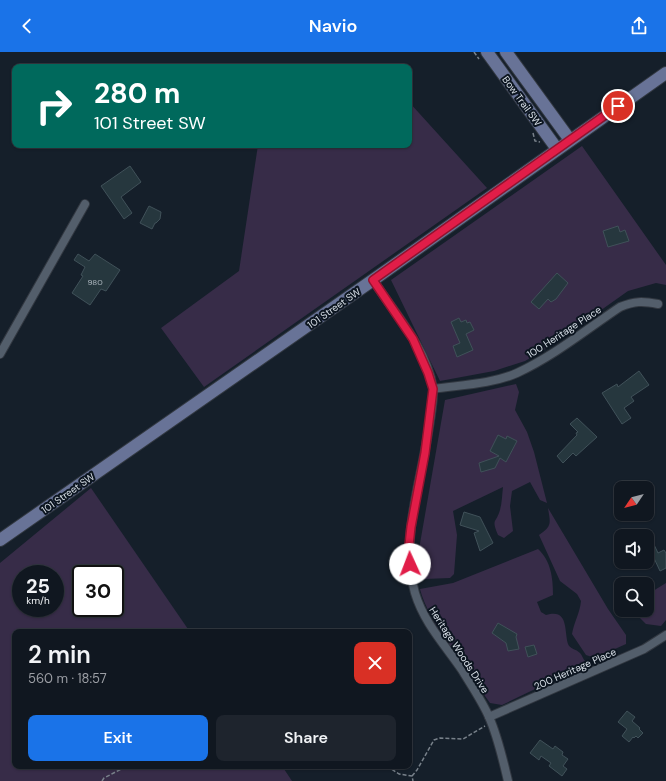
<!DOCTYPE html>
<meta charset="utf-8">
<style>
:root{--surface:#101720;--page:#1e242d;--text:#f1f3f6;--muted:#9c9fa5;--line:#30363e;--accent:#1a73e8}
body{margin:0;font-family:"DM Sans",sans-serif;background:var(--page);color:var(--text);height:100vh;display:flex;flex-direction:column;font-size:15px;white-space:nowrap}
*{box-sizing:border-box;margin:0}
p{font-size:13px;color:var(--muted)}
.icon{flex:none;width:22px;height:22px;fill:none;stroke:currentColor;stroke-width:2;stroke-linecap:round;stroke-linejoin:round}
.map{position:relative;flex:1;overflow:hidden}
.details{position:absolute;left:12px;top:577px;width:400px;height:140px;display:flex;flex-direction:column;background:var(--surface);border-radius:8px;box-shadow:0 1px 3px #0004,0 0 0 1px var(--line)}
.details>*{flex:none}
.hud{position:absolute;left:12px;top:12px;width:400px;height:84px;border-radius:8px;box-shadow:0 1px 3px #0004,0 0 0 1px var(--line);background:#00695c;color:#fff;overflow:hidden}
.needle{width:26px;rotate:235deg}
.buttons{position:absolute;left:614px;top:429px;display:grid;gap:8px}
.buttons a{display:grid;place-items:center;width:40px;height:40px;border-radius:8px;background:var(--surface);box-shadow:0 1px 3px #0004,0 0 0 1px var(--line);font-size:20px}
.speed{position:absolute;left:12px;top:513px;display:flex;gap:8px;font-size:20px;font-weight:700;text-align:center}
.speed>*{display:grid;place-content:center;width:52px;height:52px;border-radius:50%;background:var(--surface);box-shadow:0 1px 3px #0004,0 0 0 1px var(--line);line-height:1}
.speed small{font-size:10px;font-weight:400}
.speed .limit{border:2px solid #111;border-radius:6px;background:#fff;color:#111}
.pin{position:absolute;display:grid;place-items:center;width:34px;height:34px;color:#fff;margin:-17px;border:2px solid #fff;border-radius:50%;box-shadow:0 1px 4px #0007}
.me{position:absolute;width:44px;margin:-22px;rotate:358deg;stroke-linejoin:round;filter:drop-shadow(0 0 3px #0008)}
.turn{display:flex;align-items:center;gap:14px;height:84px;padding:0 16px;font-size:18px}
.turn .icon{width:52px;height:52px;stroke-width:2.5}
.turn b{display:block;font-size:28px;line-height:34px}
.round{display:grid;place-items:center;flex:none;width:42px;height:42px;border-radius:8px;background:var(--page)}
.overview{display:flex;align-items:center;justify-content:space-between;height:68px;padding:0 16px}
h1{font-size:24px;font-weight:600;line-height:30px}
.primary-button{display:flex;gap:8px;margin-top:auto;padding:8px 16px}
.primary-button a{flex:1;height:46px;border-radius:8px;background:var(--accent);color:#fff;font-size:16px;font-weight:600;line-height:46px;text-align:center}
.primary-button a+a{background:var(--page);color:var(--text)}
header{display:flex;justify-content:space-between;align-items:center;height:52px;padding:0 16px;background:var(--accent);color:#fff;font-size:18px;font-weight:600}
.map>svg:first-child{display:block}
</style>
<header><svg class="icon" aria-label="back" viewBox="0 0 24 24"><path d="M15 5l-7 7 7 7"/></svg>Navio<svg class="icon" aria-label="share" viewBox="0 0 24 24"><path d="M12 15V3M7 8l5-5 5 5M5 13v7h14v-7"/></svg></header>
<div class="map">
<svg width="666" height="729" viewBox="0 0 666 729">
<rect width="100%" height="100%" fill="#151f2a"/>
<g fill="#372c48" fill-rule="evenodd">
<polygon points="409,50 487,136 204,335 161,276 239,219 258,93 409,93"/>
<polygon points="582,94 666,213 666,233 656,231 628,239 549,295 525,309 494,319 440,329 391,228"/>
<path d="M516,332L519,340L515,358L527,380L534,400L547,451L540,448L530,430L512,439L510,454L513,479L504,486L498,483C491,466 496,472 500,458C502,451 502,443 503,435L453,459L457,483L454,522L450,526L424,527L418,503L445,348Z"/>
<path d="M91,436L190,580H15V714H282L292,729H0V511ZM21,522H55V556H21ZM81,522H115V556H81Z"/>
<path d="M548,456L608,557L626,583V592L595,606L586,603L572,582C574,570 580,561 581,549L577,542L560,529L539,483C553,474 550,470 548,456Z"/>
<path d="M538,497C551,509 553,526 553,543L537,550L541,560L546,563C569,556 564,579 568,592C570,597 576,597 580,601C582,603 583,607 585,609L581,615L502,653L490,651C470,621 428,570 420,537L453,531Z"/>
<polygon points="666,531 666,568 661,574 646,572 632,558 647,558 647,539 653,539"/>
</g>
<g fill="#26373e" stroke="#405159">
<polygon points="130,114 141,130 121,145 132,161 124,167 101,134"/>
<polygon points="149,154 161,160 160,167 156,171 155,171 152,177 140,171"/>
<polygon points="618,174 620,180 625,178 629,189 608,195 603,179"/>
<polygon points="78,202 89,209 95,202 120,218 106,239 101,237 90,253 72,241 83,224 81,223 85,215 74,208"/>
<polygon points="557,221 568,231 556,247 551,250 548,247 539,257 531,250"/>
<polygon points="459,266 461,270 466,268 467,271 470,270 474,278 466,282 473,298 457,305 453,294 460,291 451,270"/>
<polygon points="639,319 649,333 631,345 634,349 624,356 631,366 622,372 602,341 617,332 618,335"/>
<polygon points="577,366 597,385 576,404 573,401 563,411 557,404 577,383 576,381 578,380 570,372"/>
<polygon points="498,383 506,387 507,384 517,389 506,410 500,406 495,416 481,420 479,411 499,404 490,399"/>
<polygon points="464,460 480,465 493,491 480,499 474,481 479,479 460,473"/>
<polygon points="647,478 658,501 664,498 666,501 666,516 660,519 653,504 647,507"/>
<polygon points="498,571 517,582 516,585 519,597 508,599 506,591 492,581"/>
<polygon points="534,593 537,602 528,605 525,595"/>
<polygon points="627,659 635,665 632,669 640,676 639,677 643,681 638,686 636,684 634,686 633,685 629,690 622,684 627,677 618,670"/>
<polygon points="540,688 553,697 555,694 563,700 562,703 568,707 563,714 567,717 562,724 549,714 551,711 541,704 539,708 530,701"/>
</g>
<g fill="none" stroke-linecap="round" stroke-linejoin="round">
<g stroke="#323841" stroke-width="10">
<g id="street">
<path d="M373,228C395,262 426,295 433,336C434,348 430,368 428,381C420,434 400,488 415,541C424,571 445,593 462,618C471,633 482,649 489,665C498,685 503,708 508,729"/>
<polyline points="0,302 85,152"/>
<path d="M433,337C460,333 492,332 517,321C554,304 587,277 620,255C635,249 642,249 658,252"/>
<polyline points="489,665 644,597 666,583"/>
</g>
</g>
<g stroke="#323841" stroke-width="14">
<g id="secondary">
<polyline points="487,0 557,97"/>
<polyline points="506,0 570,88"/>
<polyline points="0,488 373,228 666,21"/>
</g>
</g>
<g stroke="#78818a" stroke-width="1.5" stroke-dasharray="4 2" stroke-linecap="butt">
<polyline points="474,0 479,7"/>
<polyline points="533,81 535,89 540,90"/>
<polyline points="361,714 367,717 373,714"/>
<polyline points="387,714 399,722 412,724 413,729"/>
<polyline points="412,724 417,718 434,688 440,686 463,687 485,674"/>
<polyline points="102,729 104,726 127,714"/>
</g>
<use href="#street" stroke="#535e6b" stroke-width="8"/>
<use href="#secondary" stroke="#687397" stroke-width="12"/>
</g>
<g fill="none" stroke-linecap="round" stroke-linejoin="round">
<g stroke="#92132f" stroke-width="10">
<polyline id="route" points="410,512 409,493 411,475 425,401 433,337 428,321 413,287 373,228 618,54"/>
</g>
<use href="#route" stroke="#e11d48" stroke-width="7"/>
</g>
<g text-anchor="middle" dominant-baseline="central" stroke-width="4" stroke-linejoin="round" paint-order="stroke">
<g font-size="8" fill="#acb6be">
<text x="95" y="230">980</text>
</g>
<g font-size="10" fill="#d9e0e8" stroke="#0c1520">
<text transform="translate(522 49) rotate(54)">Bow Trail SW</text>
<text transform="translate(334 256) rotate(-35)">101 Street SW</text>
<text transform="translate(564 280) rotate(-33)">100 Heritage Place</text>
<text transform="translate(68 441) rotate(-35)">101 Street SW</text>
<text transform="translate(459 598) rotate(57)">Heritage Woods Drive</text>
<text transform="translate(575 617) rotate(-24)">200 Heritage Place</text>
</g>
</g>
</svg>
<div class="buttons">
<a><svg class="needle" viewBox="-14 -14 28 28"><path d="M0-13l5 13h-10z" fill="#e53935"/><path d="M0 13l5-13h-10z" fill="#9c9fa5"/></svg></a>
<a><svg class="icon" aria-label="sound" viewBox="0 0 24 24"><path d="M4 9h4l5-4v14l-5-4H4zM17 9q2 3 0 6"/></svg></a>
<a><svg class="icon" aria-label="search" viewBox="0 0 24 24"><circle cx="10" cy="10" r="6"/><path d="M15 15l6 6"/></svg></a>
</div>
<div class="speed"><div>25<small>km/h</small></div><div class="limit">30</div></div>
<div class="pin" style="left:618px;top:54px;background:#d93025"><svg class="icon" aria-label="arrive" viewBox="0 0 24 24"><path d="M6 21V4h12l-3 4 3 4H6"/></svg></div>
<svg class="me" style="left:410px;top:512px" viewBox="-20 -20 40 40"><circle r="19" fill="#fff"/><path d="M0-13L10 11 0 6-10 11z" fill="#e11d48"/></svg>
<div class="hud">
<div class="turn"><svg class="icon" aria-label="right" viewBox="0 0 24 24"><path d="M7 20v-9h11M14 6l5 5-5 5"/></svg><div><b>280 m</b>101 Street SW</div></div>
</div>
<section class="details">
<div class="overview"><div><h1>2 min</h1><p>560 m · 18:57</p></div><a class="round" style="background:#d93025;color:#fff"><svg class="icon" aria-label="close" viewBox="0 0 24 24"><path d="M6 6l12 12M18 6L6 18"/></svg></a></div>
<div class="primary-button"><a>Exit</a><a>Share</a></div>
</section>
</div>
